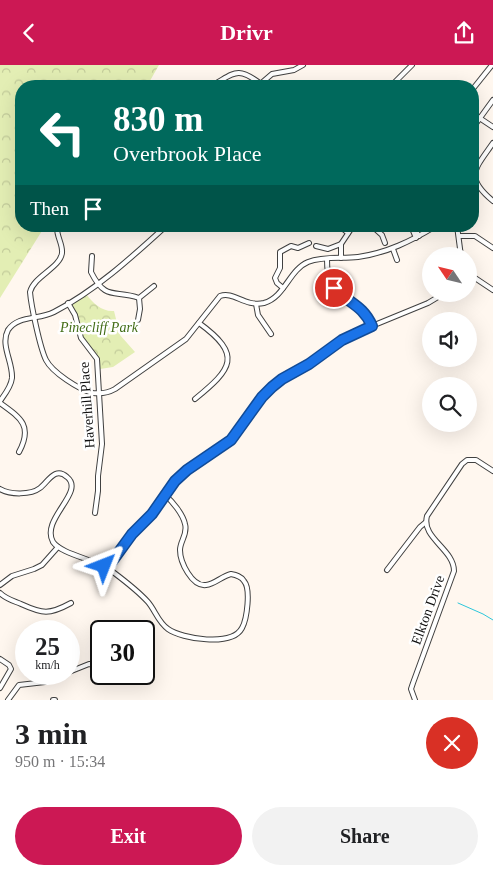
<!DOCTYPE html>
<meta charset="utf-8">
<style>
:root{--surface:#fff;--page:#f2f2f2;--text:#202124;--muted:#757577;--accent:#cc1854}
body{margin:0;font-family:"Times New Roman",serif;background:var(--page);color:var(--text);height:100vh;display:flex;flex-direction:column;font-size:19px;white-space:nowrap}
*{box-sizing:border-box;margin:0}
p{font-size:16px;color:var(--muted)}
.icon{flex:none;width:28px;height:28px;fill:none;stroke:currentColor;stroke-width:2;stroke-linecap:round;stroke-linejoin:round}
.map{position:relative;height:635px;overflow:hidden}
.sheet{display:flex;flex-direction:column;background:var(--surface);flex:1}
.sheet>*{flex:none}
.hud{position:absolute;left:15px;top:15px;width:464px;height:152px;border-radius:20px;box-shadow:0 5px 20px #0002;background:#00695c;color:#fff;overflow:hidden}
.needle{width:32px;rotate:305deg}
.buttons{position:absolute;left:422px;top:182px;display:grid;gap:10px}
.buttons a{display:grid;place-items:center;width:55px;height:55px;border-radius:50%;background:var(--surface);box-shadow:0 5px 20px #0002;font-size:25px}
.speed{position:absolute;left:15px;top:555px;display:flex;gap:10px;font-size:25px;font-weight:700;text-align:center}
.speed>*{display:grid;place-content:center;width:65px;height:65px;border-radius:50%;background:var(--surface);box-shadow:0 5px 20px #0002;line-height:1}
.speed small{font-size:12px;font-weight:400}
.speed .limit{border:2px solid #111;border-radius:8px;background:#fff;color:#111}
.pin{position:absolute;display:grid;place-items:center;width:42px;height:42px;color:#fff;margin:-21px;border:2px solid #fff;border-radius:50%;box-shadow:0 1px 5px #0007}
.me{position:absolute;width:55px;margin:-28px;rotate:45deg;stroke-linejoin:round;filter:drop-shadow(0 0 4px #0008)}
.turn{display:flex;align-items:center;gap:18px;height:105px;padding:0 15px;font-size:22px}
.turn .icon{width:65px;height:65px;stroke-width:2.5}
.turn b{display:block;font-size:35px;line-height:42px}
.then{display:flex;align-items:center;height:48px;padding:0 15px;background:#0003;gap:10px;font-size:19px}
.round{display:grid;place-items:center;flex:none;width:52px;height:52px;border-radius:26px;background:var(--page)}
.head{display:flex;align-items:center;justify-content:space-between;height:85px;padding:0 15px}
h1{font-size:30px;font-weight:700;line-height:38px}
.primary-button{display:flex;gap:10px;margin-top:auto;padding:10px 15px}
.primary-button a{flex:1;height:58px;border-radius:30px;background:var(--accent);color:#fff;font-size:20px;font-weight:700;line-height:58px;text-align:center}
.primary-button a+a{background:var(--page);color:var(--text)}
header{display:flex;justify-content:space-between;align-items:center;height:65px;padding:0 15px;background:var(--accent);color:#fff;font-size:22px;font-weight:700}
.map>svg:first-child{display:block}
</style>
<header><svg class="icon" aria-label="back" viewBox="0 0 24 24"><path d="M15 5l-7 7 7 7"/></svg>Drivr<svg class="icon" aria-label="share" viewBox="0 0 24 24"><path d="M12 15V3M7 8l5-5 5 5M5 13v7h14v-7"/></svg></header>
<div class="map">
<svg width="493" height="635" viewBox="0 0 493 635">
<defs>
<pattern id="park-crowns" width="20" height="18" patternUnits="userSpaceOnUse" patternTransform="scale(1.25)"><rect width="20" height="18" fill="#e3eeb4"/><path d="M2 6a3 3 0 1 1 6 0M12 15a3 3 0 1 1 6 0" fill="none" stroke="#c2cb9a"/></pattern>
</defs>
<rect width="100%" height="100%" fill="#fff7ef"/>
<g fill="url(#park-crowns)">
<polygon points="0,0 159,0 147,21 21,21 21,161 45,161 0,233"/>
<path d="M86,229C93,238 102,247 114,246L120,270L135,287L113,302L100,304C99,283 91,288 83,273C78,263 77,250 72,239Z"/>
</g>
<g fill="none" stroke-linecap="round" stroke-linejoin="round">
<polyline stroke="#2dc7db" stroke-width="1" points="458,538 483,549 493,555"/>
<g stroke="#414141" stroke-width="6">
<g id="minor">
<path d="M211,21C234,9 236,0 261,19"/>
<polyline points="258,21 272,9 294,5 303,0"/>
<polyline points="391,21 412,0"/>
<polyline points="472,25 492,0"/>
<polyline points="472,48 493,62"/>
<polyline points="472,64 493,35"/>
<path d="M493,78C475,104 464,112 493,136"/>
<path d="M57,161C56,171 63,179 62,188C60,203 34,211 30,227C31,240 40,283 46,295C52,307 79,325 93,328C101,329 108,328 115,324L186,274L220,231C234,226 244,242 264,238C285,232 289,205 308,197C324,191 342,194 358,192C387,188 411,176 436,161"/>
<polyline points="372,161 382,170 385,178"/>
<polyline points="411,161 416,173"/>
<polyline points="413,161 419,171"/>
<polyline points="457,161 461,191"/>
<polyline points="342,163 348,168"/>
<polyline points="459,171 475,171 493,183"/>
<polyline points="316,181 328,184 341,179"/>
<polyline points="393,184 397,195"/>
<path d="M92,191L91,207C106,237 115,224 139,233L154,221"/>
<polyline points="341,193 341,179 353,161"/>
<path d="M327,194C326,237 358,228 372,261"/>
<polyline points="469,209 493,225"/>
<polyline points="283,223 277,218 275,213 280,203 280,187 291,181 298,183 309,178"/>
<polyline points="68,238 75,250 81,273 97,294 102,379 98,411 98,426 95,448"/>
<polyline points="256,239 258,250 271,269"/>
<polyline points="138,255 140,244 139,233"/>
<path d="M195,334C232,304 243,290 199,258"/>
<path d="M0,336C5,329 11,322 12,313C13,297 0,280 8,265C18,250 39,255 54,247C95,226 132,192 166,161"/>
<path d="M0,338C21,353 33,361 19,387"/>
<path d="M0,424C10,430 31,430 40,423C48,417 55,401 67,412C86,427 40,454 53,477C62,490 99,495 113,507C125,516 138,526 148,537C155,545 158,557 168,564C182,574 232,582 242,563C247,554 251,524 244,516C241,511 236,510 231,509C222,511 215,519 206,520C192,522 180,497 180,485C180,476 188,469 185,459C183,449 172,436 165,430"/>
<polyline points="108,503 132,469 152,449 175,416 187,405 225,380 233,373 262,332 271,322 287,311 309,299 350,270 428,238 443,229"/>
<polyline points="387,505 420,462 426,457"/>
<polyline points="0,520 12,511 34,504 42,500 58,482"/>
<path d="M0,528C6,534 14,536 21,539C43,549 49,550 71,538"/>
<polyline points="0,594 9,600 11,604 0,623"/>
<polyline points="69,607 89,599 94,600 97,606"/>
<polyline points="8,635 19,620 45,617 64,609"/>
<polyline points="53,635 55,635"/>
<path d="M415,635L411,624L413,618L454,506C454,484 421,473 427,451L462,399L467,395H476L493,406"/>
</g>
</g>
<use href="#minor" stroke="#fff" stroke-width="4"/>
</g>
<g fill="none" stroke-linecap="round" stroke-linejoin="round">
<g stroke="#114b97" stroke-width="12">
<path id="route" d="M104,501L108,502L132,469L152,449L175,416L187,405L231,375L262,332L272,322L282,314L309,299L342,275L372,261C363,240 348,238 334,223"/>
</g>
<use href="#route" stroke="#1a73e8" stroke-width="9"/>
</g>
<g text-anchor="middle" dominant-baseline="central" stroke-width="5" stroke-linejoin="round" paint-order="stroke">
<g font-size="14" font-style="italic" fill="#426d17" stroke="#fff">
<text x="99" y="262">Pinecliff Park</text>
</g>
<g font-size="14" fill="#0e0e0e" stroke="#fff">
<text transform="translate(87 340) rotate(-94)">Haverhill Place</text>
<text transform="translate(428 545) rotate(-70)">Elkton Drive</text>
</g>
</g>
</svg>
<div class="buttons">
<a><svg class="needle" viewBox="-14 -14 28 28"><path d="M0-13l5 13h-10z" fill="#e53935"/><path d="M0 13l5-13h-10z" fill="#757577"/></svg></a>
<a><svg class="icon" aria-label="sound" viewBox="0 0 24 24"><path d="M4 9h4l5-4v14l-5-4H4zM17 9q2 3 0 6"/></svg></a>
<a><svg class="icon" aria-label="search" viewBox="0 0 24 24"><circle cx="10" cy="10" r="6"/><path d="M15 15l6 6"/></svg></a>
</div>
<div class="speed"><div>25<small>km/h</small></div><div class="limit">30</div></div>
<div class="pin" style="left:334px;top:223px;background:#d93025"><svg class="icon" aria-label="arrive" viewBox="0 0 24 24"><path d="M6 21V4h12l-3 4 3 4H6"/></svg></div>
<svg class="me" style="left:104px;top:501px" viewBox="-20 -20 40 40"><path d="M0-17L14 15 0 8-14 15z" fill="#1a73e8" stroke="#fff" stroke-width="4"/></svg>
<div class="hud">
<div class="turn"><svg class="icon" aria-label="left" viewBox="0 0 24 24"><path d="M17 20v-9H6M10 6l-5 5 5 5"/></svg><div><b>830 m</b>Overbrook Place</div></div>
<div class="then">Then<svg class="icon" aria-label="arrive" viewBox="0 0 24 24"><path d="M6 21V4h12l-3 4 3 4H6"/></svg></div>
</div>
</div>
<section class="sheet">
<div class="head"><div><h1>3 min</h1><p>950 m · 15:34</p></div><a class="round" style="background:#d93025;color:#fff"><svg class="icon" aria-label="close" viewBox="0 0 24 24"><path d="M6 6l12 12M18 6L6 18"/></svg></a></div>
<div class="primary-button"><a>Exit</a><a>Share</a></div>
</section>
